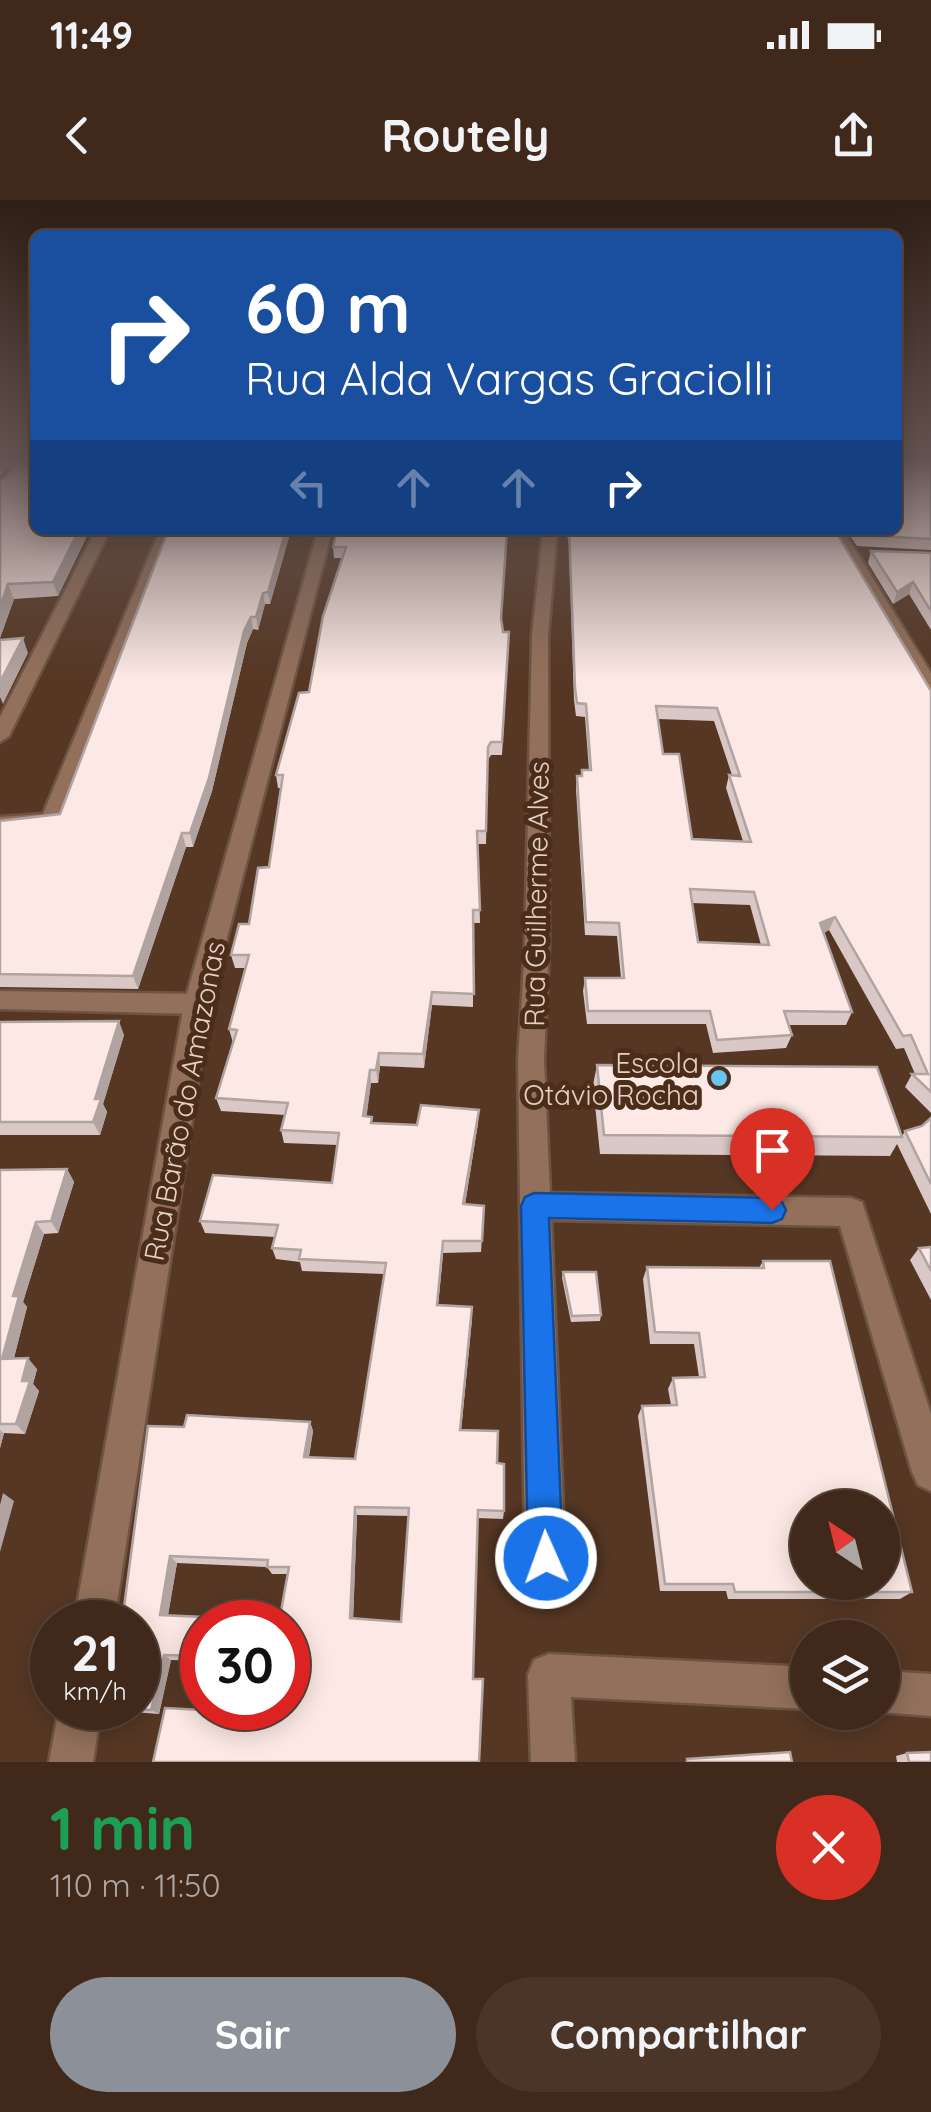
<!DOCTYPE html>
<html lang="pt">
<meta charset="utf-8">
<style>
:root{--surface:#40291b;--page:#4b3528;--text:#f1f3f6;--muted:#aea6a3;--line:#59453a;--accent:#8c9099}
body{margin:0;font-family:Quicksand,sans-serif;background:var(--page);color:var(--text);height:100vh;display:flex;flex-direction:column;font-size:38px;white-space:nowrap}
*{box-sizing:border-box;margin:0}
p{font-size:32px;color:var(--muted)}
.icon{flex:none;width:55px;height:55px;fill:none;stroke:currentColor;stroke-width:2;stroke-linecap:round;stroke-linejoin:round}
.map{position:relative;height:1562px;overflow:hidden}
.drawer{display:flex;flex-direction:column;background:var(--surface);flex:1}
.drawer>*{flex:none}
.top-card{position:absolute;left:30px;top:30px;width:872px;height:305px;border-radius:15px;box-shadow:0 5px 25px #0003,0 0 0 2px var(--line);background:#1a4fa0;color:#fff;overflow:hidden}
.needle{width:65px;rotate:325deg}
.buttons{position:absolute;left:790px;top:1290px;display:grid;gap:20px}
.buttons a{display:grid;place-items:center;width:110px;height:110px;border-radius:50%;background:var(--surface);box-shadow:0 5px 25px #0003,0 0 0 2px var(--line);font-size:50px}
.speed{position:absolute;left:30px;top:1400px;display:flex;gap:20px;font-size:50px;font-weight:700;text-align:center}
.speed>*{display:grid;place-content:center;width:130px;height:130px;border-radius:50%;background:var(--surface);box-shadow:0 5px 25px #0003,0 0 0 2px var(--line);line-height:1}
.speed small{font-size:25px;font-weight:400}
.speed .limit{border:15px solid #d22;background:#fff;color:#111}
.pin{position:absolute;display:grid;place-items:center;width:85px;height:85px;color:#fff;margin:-102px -42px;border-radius:50% 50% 50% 0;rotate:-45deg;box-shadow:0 0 10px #0007}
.pin .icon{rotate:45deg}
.me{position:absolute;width:110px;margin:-55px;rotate:358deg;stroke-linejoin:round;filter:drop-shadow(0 0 8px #0008)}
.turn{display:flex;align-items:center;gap:35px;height:210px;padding:0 50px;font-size:45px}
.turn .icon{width:130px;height:130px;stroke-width:2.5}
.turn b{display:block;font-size:70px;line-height:85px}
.lanes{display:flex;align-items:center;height:95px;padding:0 50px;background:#0003;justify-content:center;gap:50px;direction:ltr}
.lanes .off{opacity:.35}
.round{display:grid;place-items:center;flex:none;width:105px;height:105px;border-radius:52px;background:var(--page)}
.overview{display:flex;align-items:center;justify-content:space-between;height:170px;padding:0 50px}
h1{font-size:60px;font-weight:700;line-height:75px;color:#1e9e55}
.cta{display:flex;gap:20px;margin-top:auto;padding:20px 50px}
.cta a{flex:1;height:115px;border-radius:60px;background:var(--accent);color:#fff;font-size:40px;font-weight:700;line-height:115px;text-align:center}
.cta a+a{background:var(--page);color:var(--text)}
.status{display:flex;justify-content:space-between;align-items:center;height:70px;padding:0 50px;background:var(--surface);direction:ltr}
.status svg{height:28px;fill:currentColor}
header{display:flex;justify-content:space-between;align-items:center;height:130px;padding:0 50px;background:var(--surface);font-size:45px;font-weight:700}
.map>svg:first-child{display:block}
</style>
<div class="status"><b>11:49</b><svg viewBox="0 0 49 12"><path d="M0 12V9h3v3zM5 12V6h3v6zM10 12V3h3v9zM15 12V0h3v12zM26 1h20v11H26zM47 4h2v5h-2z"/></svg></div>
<header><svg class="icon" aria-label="back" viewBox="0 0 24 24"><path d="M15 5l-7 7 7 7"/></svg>Routely<svg class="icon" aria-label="share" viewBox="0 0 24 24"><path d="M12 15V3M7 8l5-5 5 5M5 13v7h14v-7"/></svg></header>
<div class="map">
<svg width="931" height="1562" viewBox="0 0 931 1562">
<rect width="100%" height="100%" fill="#563724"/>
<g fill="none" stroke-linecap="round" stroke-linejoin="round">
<g stroke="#6e5343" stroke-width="5">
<g id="minor">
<polygon points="96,330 110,330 9,536 0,542 0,517"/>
<polygon points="160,330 174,330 62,620 51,626 0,631 0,617 43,614"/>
<polygon points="543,330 557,330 548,436 549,746 544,860 550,993 851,998 862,1002 931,1214 931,1291 918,1285 912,1272 840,1026 551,1020 565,1358 559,1372 545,1378 531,1372 525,1358 518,860 525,746 532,436"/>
<polygon points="0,791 197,794 206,797 210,804 206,811 197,814 0,809"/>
<polygon points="549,1454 808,1467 808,1509 571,1497 575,1562 531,1562 528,1475 534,1460"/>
<polygon points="882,1471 931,1474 931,1516 880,1512"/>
</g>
</g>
<g stroke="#6e5343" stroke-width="5">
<g id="tertiary">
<polygon points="318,330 332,330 210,804 114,1422 74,1422 184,804"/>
<polygon points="829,330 843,330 931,473 931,493 922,488"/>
<polygon points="59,1508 101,1508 93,1562 49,1562"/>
</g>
</g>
<g stroke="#6e5343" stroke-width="5">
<rect id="primary" x="0" y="260" width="35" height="8"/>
</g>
<use href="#minor" fill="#93705b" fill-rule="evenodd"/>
<use href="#tertiary" fill="#93705b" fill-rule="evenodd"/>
<use href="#primary" fill="#cc8a62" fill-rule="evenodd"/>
</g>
<g fill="#d9c8c5" fill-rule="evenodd">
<polygon points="931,259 931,350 857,346 846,330 898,330"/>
<polygon points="0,281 90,330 58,396 14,399 0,438"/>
<polygon points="291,330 270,404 265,404 258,430 253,429 247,443 212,591 193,647 186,647 138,789 0,787 0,621 60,614"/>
<path d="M337,330H508L505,348L501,419L503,432H509L502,555H491L488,560L486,644H478L480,723H473V807L432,805L424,868L380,866L378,883H371L366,916L373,923L417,925L478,923L465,1005L484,1006L481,1052L443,1053L438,1105L472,1118L461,1230L497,1263L504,1311L503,1319L477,1318L473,1479L262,1513L288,1374H272L267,1367L177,1363L168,1415L202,1422V1461L171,1460L159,1514L119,1511L111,1508L184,1227L310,1222L313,1231L309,1257L355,1259L384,1074L302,1071L300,1062L276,1059L272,1048L275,1037L205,1033L200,1021L332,983L338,945L284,943L281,930L285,915L221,911L216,898L233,843L229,829L245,768H235L231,755L249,724L269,667L281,588H278L276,575L309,492L342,358H334L333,347ZM357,1315L408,1316L401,1422L353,1418Z"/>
<path d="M566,330H835L931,491V913L905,887L912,874H915L904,848L896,849L829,730L824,733L852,812L846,825H788L792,835L786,848L713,853L706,824H587L583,791L585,778H621L617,736L585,735L576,589L577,576H581L589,570L585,517L576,516L574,500L569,345ZM658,519L714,521L732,575H729L726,588L743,641L692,639L663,554ZM692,703L750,705L761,745L698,742Z"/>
<polygon points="871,351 931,353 931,430 909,394 893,404 868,363"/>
<polygon points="0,822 124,835 103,904 107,912 100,935 0,935"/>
<polygon points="597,865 902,936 905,931 922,926 931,918 931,1014 897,944 890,956 600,954 593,885"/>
<polygon points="67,969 74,982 58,1033 44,1034 23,1102 27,1107 14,1158 37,1169 33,1184 39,1191 25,1234 4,1233 0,1248 0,970"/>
<polygon points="931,1047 931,1100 910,1060 919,1048"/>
<polygon points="763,1061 912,1392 900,1399 728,1399 726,1391 660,1391 638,1216 642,1206 671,1205 668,1189 673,1178 699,1177 694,1144 650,1144 643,1079 647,1067 759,1068"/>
<polygon points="563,1072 601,1115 600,1121 571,1122 562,1078"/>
<polygon points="907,1553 931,1562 897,1562 896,1556"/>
</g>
<g fill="#b0a3a0">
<polygon points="0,259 4,272 0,278"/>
<polygon points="79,330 90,330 58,396 53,382"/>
<polygon points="286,330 291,330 270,404 268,392"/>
<polygon points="913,382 909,394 893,404 897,392"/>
<polygon points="8,384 14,399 0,438 0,407"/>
<polygon points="263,393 265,404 258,430 256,417"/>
<polygon points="251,417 253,429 247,443 212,591 193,647 190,633 244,431"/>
<polygon points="23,438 28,453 3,504 0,497 0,482"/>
<polygon points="182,633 186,647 138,789 133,776"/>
<polygon points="835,717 829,730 815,736 820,723"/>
<polygon points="432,792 432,805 424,868 423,854"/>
<polygon points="119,821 124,835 103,904 107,912 100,935 93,922 95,899"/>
<polygon points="379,853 380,866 378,883 376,870"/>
<polygon points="370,870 371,883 365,929 363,916"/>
<polygon points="479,910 478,923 463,1017 463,1004"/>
<polygon points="67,969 74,982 58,1033 51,1021"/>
<polygon points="36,1022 44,1034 23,1102 27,1107 11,1169 2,1159 13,1096"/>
<polygon points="443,1041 443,1053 437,1116 437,1105"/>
<polygon points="472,1107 472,1118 460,1239 460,1230"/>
<polygon points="28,1158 37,1169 33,1184 39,1191 25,1234 16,1224 22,1181"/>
<polygon points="310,1222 313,1231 307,1266 304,1257"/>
<polygon points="0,1230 4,1233 0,1248"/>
<polygon points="3,1293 14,1301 0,1352 0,1305"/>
<polygon points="355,1307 357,1315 353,1424 350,1418"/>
<polygon points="170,1356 177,1363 167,1421 160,1415"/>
<polygon points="164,1455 171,1460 159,1514 151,1510"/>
</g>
<g fill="#fce9e5" stroke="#b0a3a0" stroke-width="2.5" fill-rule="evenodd">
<polygon points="22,259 35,259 35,330 79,330 53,382 8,384 0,407 0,281"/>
<polygon points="898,259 931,259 931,339 861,335 857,330 898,330"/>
<polygon points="168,330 286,330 268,392 263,393 256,417 251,417 244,431 209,578 190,633 182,633 133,776 0,774 0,621 60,614"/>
<path d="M337,330H507L501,418L503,432H509L502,542H491L488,547L486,631H477L480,710H473L474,794L432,792L423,854L379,853L376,870H370L363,916L372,917L371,923L417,925L421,905L479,910L463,1004L484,1006L482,1041H443L437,1105L472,1107L460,1230L498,1231L497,1263L504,1264V1311L478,1310L473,1479H483L479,1562H153L165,1508L262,1513L263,1508H288V1422H279L289,1367H267L268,1360L170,1356L160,1415L226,1418L225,1422H202V1456L164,1455L151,1510L113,1508H138V1422H122L148,1226L184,1227L187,1215L310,1222L304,1257L355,1259L386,1063L299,1059L301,1050L272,1048L278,1025L200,1021L213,975L332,983L339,933L281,930L288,903L216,898L237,830L229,829L249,755H231L239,724H249L258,668L269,667L283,575H276L299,493L309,492L323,416L346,347H333ZM355,1307L409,1308L401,1422L350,1418Z"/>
<path d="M569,330H835L931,491V892L912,874H928L911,835L903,836L835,717L820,723L852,812L784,811L792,835L717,840L710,811H588L585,778H624L619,723L586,722L577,576H582V570H591L586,504L577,503L575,488ZM656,506L717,508L740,576L729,575L751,642L692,639L679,554H663ZM690,689L754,692L769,745L698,742Z"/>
<polygon points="871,351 931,353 931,411 913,382 897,392"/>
<polygon points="23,438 0,482 0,440"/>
<polygon points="119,821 95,899 101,899 93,922 0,922 0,822"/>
<polygon points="597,865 877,867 902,937 604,935"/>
<polygon points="931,918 931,984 905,931 922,926"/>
<polygon points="67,969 51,1021 36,1022 13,1096 19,1096 2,1159 28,1158 22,1181 30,1181 16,1224 0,1224 0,970"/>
<polygon points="931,1047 931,1071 919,1048"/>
<path d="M763,1061H830L912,1392H735L733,1384H665L642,1206L677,1205L673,1178L705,1177L699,1133L655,1132L647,1067L764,1068ZM808,1308H882V1382H808Z"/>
<polygon points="563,1072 596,1072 601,1115 572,1116"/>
<polygon points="790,1552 792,1562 687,1562 687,1559"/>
<polygon points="931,1552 931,1562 909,1562 907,1553"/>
</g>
<linearGradient id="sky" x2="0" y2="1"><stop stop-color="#2f1e14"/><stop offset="0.54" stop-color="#625350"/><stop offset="1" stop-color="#625350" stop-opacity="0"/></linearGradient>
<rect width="931" height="478" fill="url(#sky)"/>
<polygon fill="#1a73e8" stroke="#114b97" stroke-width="2.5" points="534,993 772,998 782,1002 786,1010 782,1019 772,1023 549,1018 563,1358 558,1371 546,1376 533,1371 528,1358 521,1006 525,997"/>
<circle fill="#68c4f0" stroke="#4b2d1a" stroke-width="4" cx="719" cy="878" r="10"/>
<g text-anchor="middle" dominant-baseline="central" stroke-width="10" stroke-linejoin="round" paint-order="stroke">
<g font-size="28" fill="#e4d0c5" stroke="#4b2d1a">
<text transform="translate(536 694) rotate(-89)">Rua Guilherme Alves</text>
<text transform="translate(184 901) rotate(-79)">Rua Barão do Amazonas</text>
</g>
<g font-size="28" fill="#e4d0c5" stroke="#4b2d1a" text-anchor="end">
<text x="699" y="862">Escola<tspan x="699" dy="32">Otávio Rocha</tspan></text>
</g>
</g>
</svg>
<div class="buttons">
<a><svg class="needle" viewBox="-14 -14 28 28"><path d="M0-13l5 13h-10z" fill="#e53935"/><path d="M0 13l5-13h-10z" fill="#aea6a3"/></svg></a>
<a><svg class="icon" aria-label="layers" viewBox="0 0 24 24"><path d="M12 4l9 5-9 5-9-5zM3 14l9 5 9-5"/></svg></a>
</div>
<div class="speed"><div>21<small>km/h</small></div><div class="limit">30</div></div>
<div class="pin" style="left:772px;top:1010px;background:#d93025"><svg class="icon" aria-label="arrive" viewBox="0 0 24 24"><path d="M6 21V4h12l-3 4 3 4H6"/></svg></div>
<svg class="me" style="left:546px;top:1358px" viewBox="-20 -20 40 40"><circle r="17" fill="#1a73e8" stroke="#fff" stroke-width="3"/><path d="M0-11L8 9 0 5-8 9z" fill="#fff"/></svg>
<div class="top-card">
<div class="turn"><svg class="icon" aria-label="right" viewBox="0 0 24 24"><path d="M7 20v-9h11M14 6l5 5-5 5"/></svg><div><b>60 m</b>Rua Alda Vargas Graciolli</div></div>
<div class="lanes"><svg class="icon off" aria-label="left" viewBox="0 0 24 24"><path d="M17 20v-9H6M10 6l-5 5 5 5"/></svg><svg class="icon off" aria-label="ahead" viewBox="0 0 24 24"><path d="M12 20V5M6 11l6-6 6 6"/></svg><svg class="icon off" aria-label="ahead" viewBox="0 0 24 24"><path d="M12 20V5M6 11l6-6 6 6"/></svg><svg class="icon" aria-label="right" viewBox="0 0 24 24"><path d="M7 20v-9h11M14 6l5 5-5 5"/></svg></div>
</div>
</div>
<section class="drawer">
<div class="overview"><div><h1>1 min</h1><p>110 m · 11:50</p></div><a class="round" style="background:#d93025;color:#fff"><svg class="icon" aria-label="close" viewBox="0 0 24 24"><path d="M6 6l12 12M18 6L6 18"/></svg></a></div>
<div class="cta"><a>Sair</a><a>Compartilhar</a></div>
</section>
